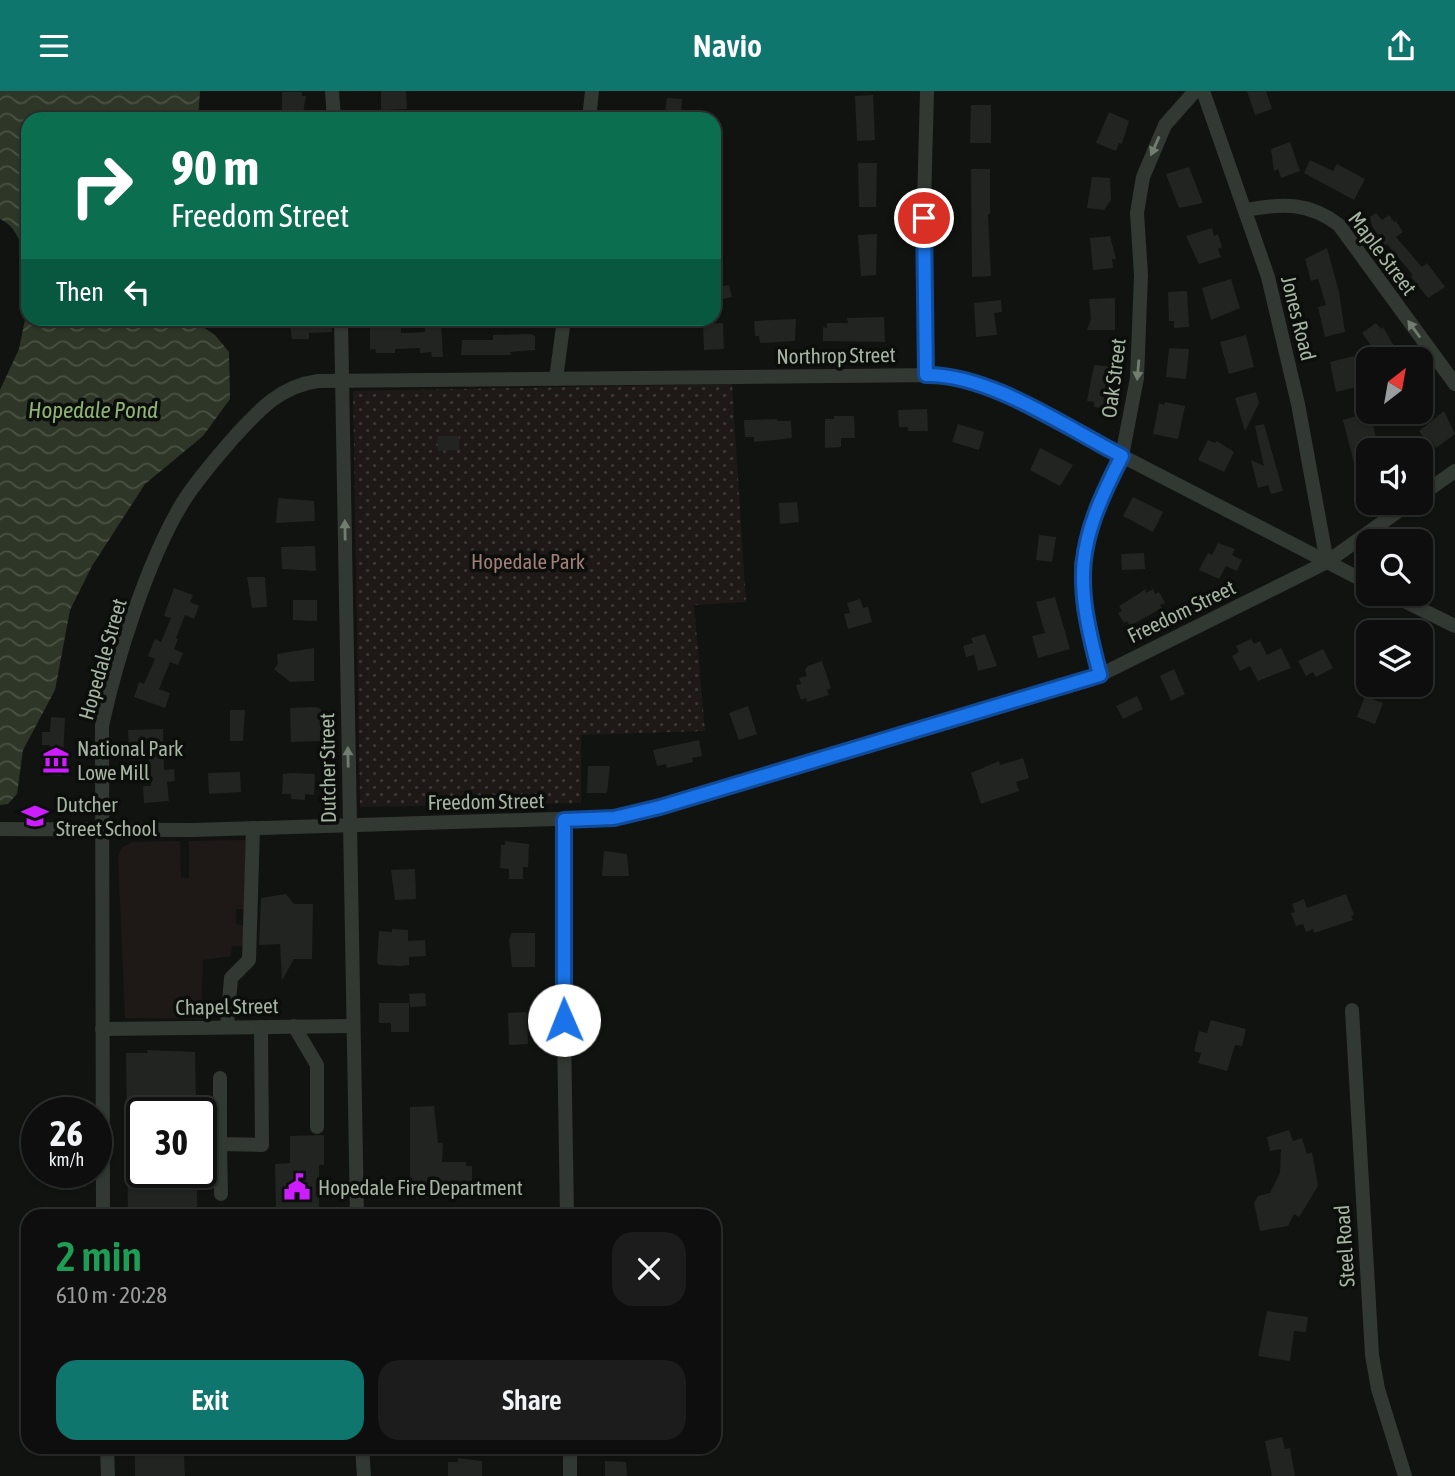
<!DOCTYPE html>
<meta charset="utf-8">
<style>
:root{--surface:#0d0e0d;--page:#1b1c1b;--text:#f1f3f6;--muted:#9a9c9d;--line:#2d2e2e;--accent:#0f766e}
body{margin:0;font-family:"Asap Condensed",sans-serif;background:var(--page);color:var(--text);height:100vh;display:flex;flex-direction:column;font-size:26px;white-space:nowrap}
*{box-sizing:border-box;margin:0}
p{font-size:23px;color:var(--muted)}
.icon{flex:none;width:38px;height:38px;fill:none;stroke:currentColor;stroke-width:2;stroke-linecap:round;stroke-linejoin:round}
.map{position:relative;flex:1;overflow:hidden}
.details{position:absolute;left:21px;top:1118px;width:700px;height:245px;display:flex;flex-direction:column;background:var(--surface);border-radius:21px;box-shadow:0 2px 5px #0004,0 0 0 2px var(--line)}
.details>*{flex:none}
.hud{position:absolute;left:21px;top:21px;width:700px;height:214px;border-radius:21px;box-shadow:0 2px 5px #0004,0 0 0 2px var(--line);background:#0b6e4f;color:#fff;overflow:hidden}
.needle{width:46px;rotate:31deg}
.buttons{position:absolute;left:1356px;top:256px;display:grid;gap:14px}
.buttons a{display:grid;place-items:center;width:77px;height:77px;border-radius:14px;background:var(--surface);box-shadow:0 2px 5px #0004,0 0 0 2px var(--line);font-size:35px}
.speed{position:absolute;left:21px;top:1006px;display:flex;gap:14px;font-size:35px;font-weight:700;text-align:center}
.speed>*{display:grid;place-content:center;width:91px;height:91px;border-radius:50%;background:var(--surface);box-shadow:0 2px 5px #0004,0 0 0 2px var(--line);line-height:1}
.speed small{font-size:18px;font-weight:400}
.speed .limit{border:4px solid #111;border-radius:10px;background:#fff;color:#111}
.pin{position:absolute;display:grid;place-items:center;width:60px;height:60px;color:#fff;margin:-30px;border:4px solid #fff;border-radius:50%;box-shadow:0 2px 7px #0007}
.me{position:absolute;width:77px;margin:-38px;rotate:359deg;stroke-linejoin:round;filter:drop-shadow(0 0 5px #0008)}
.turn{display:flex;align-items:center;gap:24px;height:147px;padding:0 35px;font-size:32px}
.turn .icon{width:91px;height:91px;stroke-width:2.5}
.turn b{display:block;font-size:49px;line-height:60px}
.then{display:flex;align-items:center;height:66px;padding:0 35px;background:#0003;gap:14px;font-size:26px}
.round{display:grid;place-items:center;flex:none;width:74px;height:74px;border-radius:21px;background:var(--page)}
.summary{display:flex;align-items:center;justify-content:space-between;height:119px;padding:0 35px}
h1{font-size:42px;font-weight:600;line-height:52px;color:#1e9e55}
.primary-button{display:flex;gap:14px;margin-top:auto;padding:14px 35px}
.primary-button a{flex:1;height:80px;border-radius:21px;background:var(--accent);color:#fff;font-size:28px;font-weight:600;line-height:80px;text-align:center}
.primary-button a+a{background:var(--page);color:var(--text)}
header{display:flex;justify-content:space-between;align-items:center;height:91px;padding:0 35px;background:var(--accent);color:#fff;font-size:32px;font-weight:600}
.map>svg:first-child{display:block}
</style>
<header><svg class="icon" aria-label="menu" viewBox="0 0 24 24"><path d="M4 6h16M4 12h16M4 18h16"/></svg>Navio<svg class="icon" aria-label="share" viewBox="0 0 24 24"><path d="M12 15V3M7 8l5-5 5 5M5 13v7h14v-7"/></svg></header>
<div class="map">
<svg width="1455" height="1385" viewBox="0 0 1455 1385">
<defs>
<pattern id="park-dots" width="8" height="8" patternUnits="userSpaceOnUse" patternTransform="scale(1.75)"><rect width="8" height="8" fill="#1e1917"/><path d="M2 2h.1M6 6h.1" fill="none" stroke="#3c3836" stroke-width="1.8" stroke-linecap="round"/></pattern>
<pattern id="water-waves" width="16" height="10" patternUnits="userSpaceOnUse" patternTransform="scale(1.75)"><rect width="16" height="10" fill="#2e3727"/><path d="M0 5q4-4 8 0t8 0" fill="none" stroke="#495243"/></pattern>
</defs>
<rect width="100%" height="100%" fill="#111311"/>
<polygon fill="#1e1917" points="246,749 244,818 236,818 236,833 243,834 245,850 242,855 232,855 231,865 203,869 201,928 125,927 118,767 121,757 132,751 180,750 181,786 189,787 189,750"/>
<polygon fill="url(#park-dots)" points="732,293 746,511 694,514 705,640 581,644 581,712 360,716 353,300"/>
<g fill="url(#water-waves)">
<path d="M0,0H200V1L198,28H28V189C25,167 22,138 0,128Z"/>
<polygon points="28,214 28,228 191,228 215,244 229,261 230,308 203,345 145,393 92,475 70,519 55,599 23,659 17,703 8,713 0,714 0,299 19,258"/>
</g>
<g fill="#212421">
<polygon points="381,0 406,0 407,18 381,19"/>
<polygon points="1247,0 1266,0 1272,18 1255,24"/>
<polygon points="282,1 302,1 302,5 306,5 302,28 282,28"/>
<polygon points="873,4 875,49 857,50 855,5"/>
<polygon points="667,7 682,8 681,23 665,22"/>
<polygon points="971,14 991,14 991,52 970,52"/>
<polygon points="1109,21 1129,30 1122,53 1119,52 1116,60 1096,52"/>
<polygon points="1290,51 1300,80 1281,87 1278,78 1274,80 1271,58"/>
<polygon points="1310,69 1333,80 1337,73 1365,88 1354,109 1304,82"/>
<polygon points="858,72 877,72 876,116 859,116"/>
<polygon points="1189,76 1203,112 1179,117 1166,83"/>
<polygon points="971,78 990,78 990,123 988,123 991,185 972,186"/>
<polygon points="1092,86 1110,87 1111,109 1104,119 1087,117"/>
<polygon points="1376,122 1382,129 1389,124 1394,131 1396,130 1403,141 1396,146 1422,176 1427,172 1445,196 1428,207 1411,186 1413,184 1387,153 1385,155 1372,135 1370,126"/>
<polygon points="1212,137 1214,145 1218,143 1222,156 1218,158 1221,166 1199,173 1186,145"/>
<polygon points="877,143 876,184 861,185 858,144"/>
<polygon points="1110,145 1116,168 1112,168 1113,177 1093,179 1090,147"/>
<polygon points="1327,157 1339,201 1345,241 1325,246 1318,216 1326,214 1318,188 1311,190 1305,168"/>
<polygon points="1231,188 1240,217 1211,229 1202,197"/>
<polygon points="729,194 732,206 714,210 714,197"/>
<polygon points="1187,200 1189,236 1174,237 1174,230 1169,230 1168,201"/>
<polygon points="1115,207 1115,239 1087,239 1091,228 1089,208"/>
<polygon points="1001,209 1002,221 994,222 997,244 976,246 974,212"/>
<polygon points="884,226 885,251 823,250 823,236 827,237 827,232 848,232 847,227"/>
<polygon points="289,228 331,231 332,241 309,242 309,248 292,248"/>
<polygon points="796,228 795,250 760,252 759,245 755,245 754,230"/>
<polygon points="441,230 443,266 432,266 431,261 420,262 420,257 395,258 395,262 376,262 375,258 370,259 370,235 401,234 401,242 425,241 425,231"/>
<polygon points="723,232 724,258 704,259 703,233"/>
<polygon points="1376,232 1381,238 1383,236 1394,255 1379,266 1362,242"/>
<polygon points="531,243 535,245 535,259 510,261 511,264 461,264 462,249 493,249 493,244"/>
<polygon points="1246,244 1254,276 1229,283 1220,251"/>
<polygon points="1169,257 1189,258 1186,288 1166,286"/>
<polygon points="1354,265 1361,295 1336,301 1330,271"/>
<polygon points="1094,274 1115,276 1110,314 1106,313 1105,318 1094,316 1094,311 1087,310"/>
<polygon points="1256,301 1259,312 1245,340 1235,307"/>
<polygon points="1165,311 1185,315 1178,348 1153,343 1159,312 1164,314"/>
<polygon points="927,318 928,340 908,340 908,336 899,336 898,319"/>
<polygon points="1444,320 1455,343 1436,357 1432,351 1429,353 1419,340"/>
<polygon points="1370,321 1377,352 1368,354 1368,415 1365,416 1343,329"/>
<polygon points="834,325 854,325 855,347 841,347 841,356 825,357 825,328 834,328"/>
<polygon points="777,328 777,330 791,330 792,347 754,351 754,346 745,346 744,329"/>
<polygon points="958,333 984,341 979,359 952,351"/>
<polygon points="1264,333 1283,400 1271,403 1268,394 1258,397 1251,369 1264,375 1255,335"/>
<polygon points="437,345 459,345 459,359 438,360"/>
<polygon points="1208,349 1215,352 1217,350 1234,361 1224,381 1198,369"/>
<polygon points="1040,357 1073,374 1060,395 1030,379"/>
<polygon points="1133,406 1163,421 1153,441 1123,425"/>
<polygon points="278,407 314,410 315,430 276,432"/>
<polygon points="797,411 799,431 780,433 779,412"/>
<polygon points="1039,444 1056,446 1052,471 1036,469"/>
<polygon points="1218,452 1235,458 1232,464 1242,469 1237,480 1226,475 1219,488 1199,479 1208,462 1212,464"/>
<polygon points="315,455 316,480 282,478 281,456"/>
<polygon points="1144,462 1145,478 1122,479 1121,463"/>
<polygon points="247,486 265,486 267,516 252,517"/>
<polygon points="174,497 193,504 190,511 199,515 194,528 185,524 176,547 178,548 174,558 183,562 178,574 170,571 159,598 170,602 165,617 134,606 139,591 144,593 155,568 148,565 155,548 161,551 171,527 164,525"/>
<polygon points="1146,498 1146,502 1153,498 1155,503 1159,501 1165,512 1160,514 1162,517 1130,535 1127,530 1124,532 1118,522 1122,520 1119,515"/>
<polygon points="1055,506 1070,558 1038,567 1032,545 1045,542 1036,511"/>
<polygon points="860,508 863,517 868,516 872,531 848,538 844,523 850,522 847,512"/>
<polygon points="293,509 317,509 317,530 293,529"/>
<polygon points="985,543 997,575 978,580 974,564 966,566 963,555 973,552 971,547"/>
<polygon points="1251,548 1254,553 1260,550 1267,564 1281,557 1291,577 1258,590 1250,575 1240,580 1232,565 1239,561 1236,555"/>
<polygon points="314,557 314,590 290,591 274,578 278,573 277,563"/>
<polygon points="1323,558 1333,577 1316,586 1313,581 1306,585 1298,570"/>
<polygon points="822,570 831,597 827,599 829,604 807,611 806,607 801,609 796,594 801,593 799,587 807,585 805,579 808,575"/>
<polygon points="1174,578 1185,603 1171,610 1160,585"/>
<polygon points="1137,605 1143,618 1123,628 1116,615"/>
<polygon points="1365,605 1383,612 1375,633 1357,626"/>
<polygon points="748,615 757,643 739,649 729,622"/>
<polygon points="316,616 321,618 322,650 291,651 290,617"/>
<polygon points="230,619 245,619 243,650 230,650"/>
<polygon points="51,626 65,627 62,685 48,684 50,654 42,654 42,641 50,641"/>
<polygon points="163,638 164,679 174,678 175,690 167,691 169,710 144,712 143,695 151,695 148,658 129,658 128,639"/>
<polygon points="699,649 702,665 692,667 693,671 667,677 666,673 657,675 653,659"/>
<polygon points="1023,667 1029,687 1016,691 1019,700 981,713 971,682 999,670 1000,674"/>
<polygon points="588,675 610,675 607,702 587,702"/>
<polygon points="240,681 241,701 209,703 208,682"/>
<polygon points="293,682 315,683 314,704 305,703 305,709 291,708 291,703 282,703 283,683"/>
<polygon points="505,750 529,753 528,776 523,776 523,788 509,788 509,778 500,777 501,754 505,754"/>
<polygon points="604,760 627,763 629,785 602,785"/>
<polygon points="415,778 416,808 395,809 391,779"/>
<polygon points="286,803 294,813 313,813 312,868 294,868 282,889 280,853 259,854 261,807"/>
<polygon points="1346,803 1354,824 1351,825 1353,829 1314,842 1313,838 1306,841 1303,833 1296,835 1291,822 1295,821 1292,813 1304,808 1307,817"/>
<polygon points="392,838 408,839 408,850 425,849 426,865 409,866 409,874 400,875 380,874 377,872 379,840 392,841"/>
<polygon points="512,842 535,842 535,876 512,876 509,848"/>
<polygon points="425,902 426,915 410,916 409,903"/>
<polygon points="379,912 409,912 409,941 391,941 391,932 379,932"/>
<polygon points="527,921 528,953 509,954 508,922"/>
<polygon points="1211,929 1246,938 1242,955 1235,954 1227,980 1198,972 1201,962 1194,960 1199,940 1207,942"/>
<polygon points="147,959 195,961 196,1007 167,1007 167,1022 142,1022 142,1082 167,1082 168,1086 197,1086 197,1125 128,1125 126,962 148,962"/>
<polygon points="434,1015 438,1052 443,1052 442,1071 466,1071 466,1075 472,1075 472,1096 435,1100 435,1107 410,1107 410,1016"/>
<polygon points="1289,1039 1293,1050 1302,1047 1307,1063 1312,1061 1318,1095 1299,1126 1294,1123 1288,1135 1260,1140 1254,1112 1258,1105 1270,1102 1280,1082 1281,1058 1270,1060 1267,1046"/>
<polygon points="324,1044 324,1074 319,1074 319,1119 316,1119 316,1125 297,1125 297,1119 276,1119 275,1073 290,1072 290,1045"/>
<polygon points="1267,1220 1308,1226 1306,1241 1294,1240 1290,1270 1258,1265"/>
<polygon points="1282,1346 1285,1358 1290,1357 1295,1385 1272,1385 1265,1350"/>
<polygon points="135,1365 184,1365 185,1385 135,1385"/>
<polygon points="458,1367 482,1370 482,1385 448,1385 448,1371 458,1371"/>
<polygon points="605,1370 626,1371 627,1385 605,1385"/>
</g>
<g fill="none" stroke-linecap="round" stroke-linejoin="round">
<g stroke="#323832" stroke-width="14">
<polyline points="332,0 334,28"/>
<polyline points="1203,0 1268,186 1298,313 1327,471"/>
<polyline points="589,28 592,0"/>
<path d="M1246,119C1282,112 1309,111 1339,134L1455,293"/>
<polyline points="341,228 357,1125"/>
<polyline points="926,284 924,114 927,0"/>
<polyline points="556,288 564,228"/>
<polyline points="1421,404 1455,380"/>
<polyline points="1388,502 1455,535"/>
<polyline points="1100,584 1083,516 1081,473 1093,424 1122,365 1137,287 1141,184 1137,122 1143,86 1165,34 1195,0"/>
<polyline points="564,729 563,880 567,1125"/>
<polyline points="0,738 194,739 620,726 1090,589 1327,471 1411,411"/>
<polyline points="1352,919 1372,1264 1378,1298 1405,1385"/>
<polyline points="294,935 317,974 317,1036"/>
<polyline points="227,936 231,887 249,869 253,737"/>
<polyline points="102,938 352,935"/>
<polyline points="220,987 220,1053 262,1054 261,936"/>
<polyline points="201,1026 220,1023"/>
<polyline points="220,1053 221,1103"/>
<polyline points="201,1064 220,1065"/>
<path d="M103,1125L102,635C116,569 148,468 183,411C198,387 218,365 236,344C260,318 281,295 318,290L936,284L967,288L1000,302L1368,492"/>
<polyline points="107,1356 108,1385"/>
<polyline points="362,1356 364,1385"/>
<polyline points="570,1356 570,1385"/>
</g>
</g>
<defs><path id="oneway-solid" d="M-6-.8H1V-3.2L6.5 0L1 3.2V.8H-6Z" transform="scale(1.75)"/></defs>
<g fill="#717d6f">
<use href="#oneway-solid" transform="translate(1155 55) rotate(114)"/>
<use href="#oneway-solid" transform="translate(1414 238) rotate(-126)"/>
<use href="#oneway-solid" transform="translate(1138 279) rotate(95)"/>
<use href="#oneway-solid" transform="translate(345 439) rotate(-91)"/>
<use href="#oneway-solid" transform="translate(348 666) rotate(-91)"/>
</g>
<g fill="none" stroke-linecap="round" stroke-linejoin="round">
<g stroke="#114b97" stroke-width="18">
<path id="route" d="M564,929V729L614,727L660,716L1100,584C1074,486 1075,456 1122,365C1065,336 990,283 926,284L924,127"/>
</g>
<use href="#route" stroke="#1a73e8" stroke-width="12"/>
</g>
<defs>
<g id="museum-bare" transform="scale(2.1)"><path d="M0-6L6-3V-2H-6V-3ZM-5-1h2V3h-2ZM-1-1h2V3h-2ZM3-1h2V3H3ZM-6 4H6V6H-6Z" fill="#cd1dff" stroke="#0c0e0c" stroke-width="2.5" paint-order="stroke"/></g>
<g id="school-bare" transform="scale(2.1)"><path d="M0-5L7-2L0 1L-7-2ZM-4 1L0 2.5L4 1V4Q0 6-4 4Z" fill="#cd1dff" stroke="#0c0e0c" stroke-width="2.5" paint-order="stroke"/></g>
<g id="civic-bare" transform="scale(2.1)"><path d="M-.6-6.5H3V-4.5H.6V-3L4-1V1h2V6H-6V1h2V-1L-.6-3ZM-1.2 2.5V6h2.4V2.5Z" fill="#cd1dff" stroke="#0c0e0c" stroke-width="2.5" paint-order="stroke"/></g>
</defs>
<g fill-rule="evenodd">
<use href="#museum-bare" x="56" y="669"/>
<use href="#school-bare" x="35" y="725"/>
<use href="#civic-bare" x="297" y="1096"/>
</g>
<g text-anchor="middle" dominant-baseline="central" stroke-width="7" stroke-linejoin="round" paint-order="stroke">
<g font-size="21" fill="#a5b5a1" stroke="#0c0e0c">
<text transform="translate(1383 162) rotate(53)">Maple Street</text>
<text transform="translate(1299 227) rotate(76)">Jones Road</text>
<text transform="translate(836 264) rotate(-1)">Northrop Street</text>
<text transform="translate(1113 287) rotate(-83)">Oak Street</text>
<text transform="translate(1181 520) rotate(-26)">Freedom Street</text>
<text transform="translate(102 568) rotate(-74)">Hopedale Street</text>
<text transform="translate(327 677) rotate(-91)">Dutcher Street</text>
<text transform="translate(486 710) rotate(-1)">Freedom Street</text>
<text transform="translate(227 915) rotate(-1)">Chapel Street</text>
<text transform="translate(1344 1155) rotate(-94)">Steel Road</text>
</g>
<g font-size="21" fill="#a17e76" stroke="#0c0e0c">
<text x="528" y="470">Hopedale Park</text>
</g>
<g font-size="21" fill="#a5b5a1" stroke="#0c0e0c" text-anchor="start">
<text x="77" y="657">National Park<tspan x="77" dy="24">Lowe Mill</tspan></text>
<text x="56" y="713">Dutcher<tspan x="56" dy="24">Street School</tspan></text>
<text x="318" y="1096">Hopedale Fire Department</text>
</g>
<g font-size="23" font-style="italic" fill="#8fb375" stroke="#0c0e0c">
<text x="93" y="319">Hopedale Pond</text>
</g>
</g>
</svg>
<div class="buttons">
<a><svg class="needle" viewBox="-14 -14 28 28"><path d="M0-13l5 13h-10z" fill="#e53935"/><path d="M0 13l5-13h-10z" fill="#9a9c9d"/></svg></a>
<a><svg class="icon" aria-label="sound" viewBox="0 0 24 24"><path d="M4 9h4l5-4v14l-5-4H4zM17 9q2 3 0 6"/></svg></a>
<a><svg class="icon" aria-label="search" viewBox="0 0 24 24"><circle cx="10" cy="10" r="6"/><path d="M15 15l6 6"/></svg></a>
<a><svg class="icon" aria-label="layers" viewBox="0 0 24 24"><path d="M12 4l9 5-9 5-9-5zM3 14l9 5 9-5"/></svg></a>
</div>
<div class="speed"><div>26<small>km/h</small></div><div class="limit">30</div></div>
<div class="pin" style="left:924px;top:127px;background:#d93025"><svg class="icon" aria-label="arrive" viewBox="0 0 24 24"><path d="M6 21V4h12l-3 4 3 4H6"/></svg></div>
<svg class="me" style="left:564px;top:929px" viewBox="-20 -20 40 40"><circle r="19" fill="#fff"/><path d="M0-13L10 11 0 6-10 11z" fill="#1a73e8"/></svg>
<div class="hud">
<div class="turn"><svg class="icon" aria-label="right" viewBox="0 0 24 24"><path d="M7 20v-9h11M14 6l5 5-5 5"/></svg><div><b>90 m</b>Freedom Street</div></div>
<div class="then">Then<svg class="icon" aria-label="left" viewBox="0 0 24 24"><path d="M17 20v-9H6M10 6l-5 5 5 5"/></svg></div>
</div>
<section class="details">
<div class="summary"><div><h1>2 min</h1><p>610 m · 20:28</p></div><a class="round"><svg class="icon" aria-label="close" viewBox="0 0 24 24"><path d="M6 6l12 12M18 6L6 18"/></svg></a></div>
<div class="primary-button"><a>Exit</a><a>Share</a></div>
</section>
</div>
